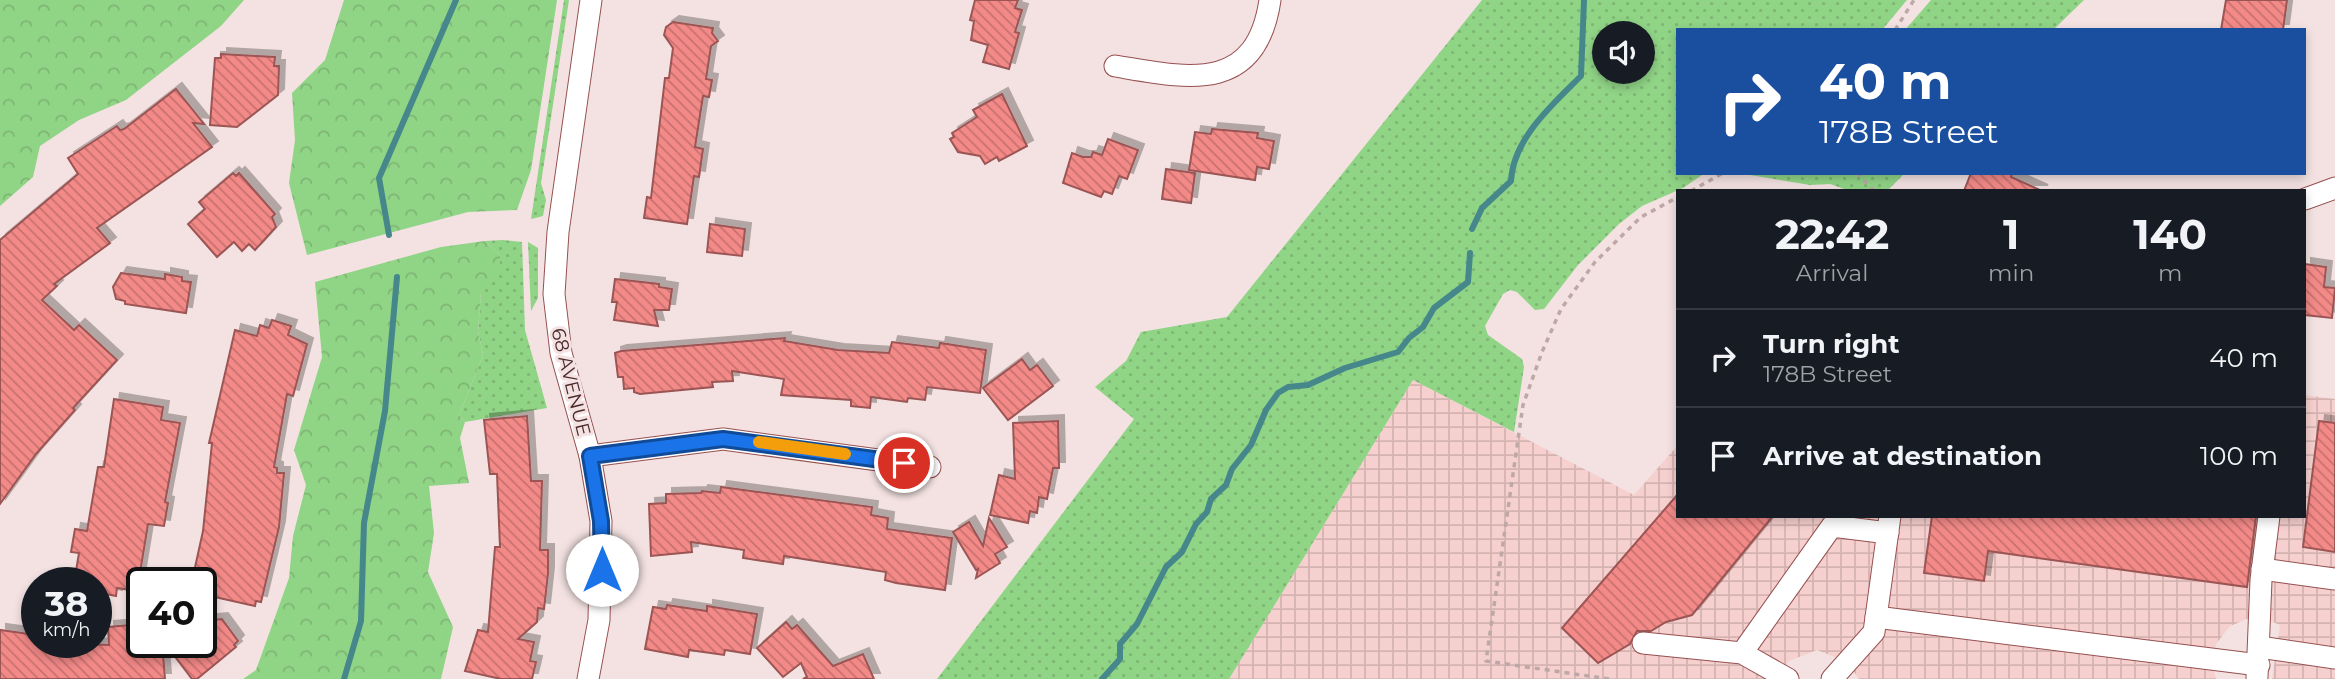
<!DOCTYPE html>
<style>
:root{--surface:#171b24;--page:#20242c;--text:#f1f3f6;--muted:#9ea1a6;--line:#363941}
body{margin:0;font-family:Montserrat,sans-serif;background:var(--page);color:var(--text);height:100vh;display:flex;flex-direction:column;font-size:26px;white-space:nowrap}
*{box-sizing:border-box;margin:0}
p{font-size:23px;color:var(--muted)}
.icon{flex:none;width:38px;height:38px;fill:none;stroke:currentColor;stroke-width:2;stroke-linecap:round;stroke-linejoin:round}
.map{position:relative;flex:1;overflow:hidden}
.side{position:absolute;left:1676px;top:189px;width:630px;height:329px;display:flex;flex-direction:column;background:var(--surface);border-radius:0px;box-shadow:0 4px 10px #0003}
.side>*{flex:none}
.banner{position:absolute;left:1676px;top:28px;width:630px;height:147px;border-radius:0px;box-shadow:0 4px 10px #0003;background:#1a4fa0;color:#fff;overflow:hidden}
.fabs{position:absolute;left:1592px;top:21px;display:grid;gap:14px}
.fabs a{display:grid;place-items:center;width:63px;height:63px;border-radius:50%;background:var(--surface);box-shadow:0 4px 10px #0003;font-size:35px}
.speed{position:absolute;left:21px;top:567px;display:flex;gap:14px;font-size:35px;font-weight:700;text-align:center}
.speed>*{display:grid;place-content:center;width:91px;height:91px;border-radius:50%;background:var(--surface);box-shadow:0 4px 10px #0003;line-height:1}
.speed small{font-size:18px;font-weight:400}
.speed .limit{border:4px solid #111;border-radius:10px;background:#fff;color:#111}
.pin{position:absolute;display:grid;place-items:center;width:60px;height:60px;color:#fff;margin:-30px;border:4px solid #fff;border-radius:50%;box-shadow:0 2px 7px #0007}
.me{position:absolute;width:77px;margin:-38px;rotate:0deg;stroke-linejoin:round;filter:drop-shadow(0 0 5px #0008)}
.turn{display:flex;align-items:center;gap:24px;height:147px;padding:0 28px;font-size:32px}
.turn .icon{width:91px;height:91px;stroke-width:2.5}
.turn b{display:block;font-size:49px;line-height:60px}
.eta{display:flex;justify-content:space-evenly;align-items:center;height:119px;text-align:center}
.eta b{font-size:42px;font-weight:700;line-height:49px}
ul{padding:0;list-style:none}
li{display:flex;align-items:center;gap:21px;height:98px;padding:0 28px;border-top:2px solid var(--line)}
li div{flex:1}
li b{display:block;font-size:26px}
li em{font-style:normal}
.map>svg:first-child{display:block}
</style>
<div class="map">
<svg width="2335" height="679" viewBox="0 0 2335 679">
<defs>
<pattern id="industrial-grid" width="8" height="8" patternUnits="userSpaceOnUse" patternTransform="scale(1.75)"><rect width="8" height="8" fill="#f5d0ce"/><path d="M0 4h8M4 0v8" fill="none" stroke="#d4b3b1"/></pattern>
<pattern id="grass-dots" width="8" height="8" patternUnits="userSpaceOnUse" patternTransform="scale(1.75)"><rect width="8" height="8" fill="#90d486"/><path d="M2 2h.1M6 6h.1" fill="none" stroke="#7eb674" stroke-width="1.8" stroke-linecap="round"/></pattern>
<pattern id="forest-crowns" width="20" height="18" patternUnits="userSpaceOnUse" patternTransform="scale(1.75)"><rect width="20" height="18" fill="#90d486"/><path d="M2 6a3 3 0 1 1 6 0M12 15a3 3 0 1 1 6 0" fill="none" stroke="#7eb674"/></pattern>
<pattern id="building-back-hatch" width="6" height="6" patternUnits="userSpaceOnUse" patternTransform="scale(1.75)"><rect width="6" height="6" fill="#f38a88"/><path d="M-1 5l2 2M0 0l6 6M5-1l2 2" fill="none" stroke="#c7716f"/></pattern>
<filter id="shadow"><feDropShadow dx="6" dy="-6" stdDeviation="0" flood-color="#0004"/></filter>
</defs>
<rect width="100%" height="100%" fill="#f3e2e1"/>
<polygon fill="url(#industrial-grid)" points="1413,380 1634,495 1678,445 1678,516 2305,516 2305,395 2335,399 2335,679 2272,679 2280,625 2263,618 2252,617 2230,626 2216,644 2213,666 2216,679 1859,679 1847,662 1817,650 1789,661 1776,679 1229,679"/>
<g fill="url(#grass-dots)" fill-rule="evenodd">
<polygon points="564,0 569,0 541,183 546,200 543,216 531,219"/>
<path d="M1482,0H1907L1882,30H1678V173H1705L1683,188L1642,206L1619,224L1578,265L1544,309L1535,310L1517,292L1510,290L1503,294L1485,326L1488,335L1522,359L1524,367L1514,432L1413,380L1229,679H937L1134,419L1095,387L1126,361L1141,332L1227,317ZM1605,33H1643V72H1605Z"/>
<polygon points="1931,0 2084,0 2053,30 1905,30"/>
<polygon points="1738,173 1905,173 1887,191 1850,191 1830,184 1810,185"/>
<polygon points="503,240 522,242 525,330 547,408 465,422 459,415 483,355 478,331 481,292 500,255 485,241"/>
<polygon points="528,242 538,248 538,298 531,311"/>
</g>
<g fill="url(#forest-crowns)">
<polygon points="0,0 244,0 221,26 126,100 79,120 40,146 33,177 0,206"/>
<polygon points="344,0 557,0 531,170 517,210 468,212 307,255 289,183 295,140 292,93 325,60"/>
<polygon points="485,241 500,255 500,274 481,292 478,331 483,355 459,415 465,422 460,438 469,483 429,486 434,533 428,572 453,627 441,679 243,679 256,670 289,578 293,536 306,485 294,450 322,357 315,282 441,247"/>
</g>
<g fill="none" stroke-linecap="round" stroke-linejoin="round">
<g stroke="#45878b" stroke-width="6">
<path d="M1472,229L1482,208L1511,181C1513,139 1552,105 1581,76L1584,0"/>
<polyline points="389,235 379,178 456,0"/>
<polyline points="344,679 361,621 364,523 385,411 397,277"/>
<polyline points="1102,679 1120,659 1120,644 1137,624 1166,567 1182,552 1196,524 1207,512 1211,499 1226,485 1232,469 1251,445 1266,410 1278,393 1288,387 1308,385 1345,368 1398,352 1409,338 1423,327 1434,308 1468,282 1470,253"/>
</g>
</g>
<g fill="url(#building-back-hatch)" stroke="#9b5554" stroke-width="2" filter="url(#shadow)">
<polygon points="975,0 1018,0 1015,8 1022,10 1015,32 1019,33 1009,69 983,62 988,45 971,40 974,21 970,20"/>
<polygon points="2226,0 2287,0 2283,30 2221,30"/>
<polygon points="673,22 713,28 712,33 718,41 711,46 706,79 712,80 709,97 703,96 695,147 703,149 699,177 694,176 687,224 644,218 647,197 651,198 665,78 669,78 673,48 664,35 666,27"/>
<polygon points="221,54 275,57 274,66 279,66 278,95 237,127 210,125 215,58 221,58"/>
<polygon points="176,89 204,124 193,123 212,147 97,228 110,243 54,284 57,286 42,300 74,330 79,325 117,360 73,408 75,410 36,454 0,504 0,240 78,174 68,158 117,126 120,130 124,129"/>
<polygon points="1002,94 1027,146 999,161 997,157 985,164 980,156 958,152 950,139 954,137 952,133 977,117 973,110"/>
<polygon points="1212,129 1258,133 1257,138 1274,141 1269,169 1257,167 1255,180 1189,170 1195,132 1211,134"/>
<polygon points="1108,139 1138,150 1127,179 1119,176 1112,194 1104,191 1101,197 1063,183 1072,153 1083,157 1091,157 1093,152 1102,155"/>
<polygon points="1166,169 1195,173 1191,203 1162,199"/>
<polygon points="233,173 236,176 239,173 275,214 272,217 276,227 255,250 249,244 242,251 234,242 217,257 188,224 205,209 199,202"/>
<polygon points="1971,173 2012,173 2011,177 2042,191 1964,191"/>
<polygon points="710,224 745,229 742,256 707,252"/>
<polygon points="2305,264 2326,267 2324,287 2335,288 2332,318 2305,315"/>
<polygon points="121,273 165,279 165,274 182,277 182,281 191,282 186,313 125,304 125,301 116,299 113,287"/>
<polygon points="615,279 659,284 659,287 672,289 669,310 654,310 658,326 614,320 617,302 612,302"/>
<polygon points="272,320 291,326 288,335 307,344 293,396 287,394 274,467 277,468 277,473 284,473 279,527 261,602 256,601 255,606 201,594 201,583 192,581 203,531 212,443 209,443 235,330 257,336 260,325 269,328"/>
<polygon points="785,338 784,341 838,350 889,353 892,342 939,348 940,343 986,350 980,393 927,387 925,400 908,398 907,402 871,397 870,408 851,406 851,400 781,395 784,379 732,371 733,381 712,382 713,387 640,394 634,392 634,388 624,389 623,377 618,377 615,353 621,351"/>
<polygon points="1022,359 1030,370 1037,365 1053,386 1008,420 983,388"/>
<polygon points="114,399 163,407 161,420 180,423 165,502 168,503 164,526 148,524 137,591 117,588 116,596 96,592 96,583 74,583 79,553 71,552 75,529 87,531 98,467 104,467"/>
<polygon points="527,416 531,481 542,481 540,550 548,550 548,573 544,609 538,608 537,622 518,639 534,642 530,661 536,662 532,679 501,679 465,671 478,630 488,632 495,547 500,547 497,474 490,474 484,420"/>
<polygon points="1058,421 1059,468 1053,468 1047,499 1039,497 1037,513 1030,511 1028,523 990,515 999,475 1015,479 1013,423"/>
<polygon points="2319,421 2335,423 2335,552 2303,547"/>
<polygon points="721,487 872,507 871,515 888,518 887,529 952,538 945,590 896,583 885,580 886,572 784,556 783,564 743,558 744,550 691,542 692,552 651,556 649,504 666,503 666,494 701,493 702,491 720,493"/>
<polygon points="1678,494 1678,516 1773,516 1692,615 1666,622 1651,631 1637,631 1630,644 1598,663 1562,628"/>
<polygon points="1932,516 2256,516 2247,587 1988,551 1984,581 1924,573"/>
<polygon points="989,518 1007,547 995,554 1000,563 976,578 978,569 976,570 953,532 969,522 983,546"/>
<polygon points="667,605 707,611 707,606 757,614 750,654 725,650 724,655 689,650 688,657 645,649 653,607 666,609"/>
<polygon points="222,619 238,641 234,645 236,647 197,679 192,679 164,642 201,642 201,621"/>
<polygon points="786,622 792,629 797,625 833,666 863,654 874,679 803,679 807,677 801,663 783,677 757,648"/>
<polygon points="142,624 142,642 162,642 165,679 0,679 0,630 37,635 37,642 109,645 108,627"/>
</g>
<g fill="none" stroke-linecap="round" stroke-linejoin="round">
<g stroke="#965050" stroke-width="23">
<g id="minor">
<path d="M1115,66C1187,78 1256,95 1270,0"/>
<polyline points="2305,199 2335,188"/>
<polyline points="590,456 723,439 930,467"/>
<polyline points="2262,569 2335,579"/>
<polyline points="1876,617 2259,665"/>
<polyline points="1643,643 1742,653 1788,679"/>
<polyline points="2259,647 2335,658"/>
<polyline points="1742,653 1832,526 1888,533"/>
<polyline points="2257,677 2261,580 2269,516"/>
<polyline points="588,679 599,620 601,521 590,456 561,353 554,294 558,232 591,0"/>
<polyline points="1832,679 1874,632 1890,516"/>
</g>
</g>
<g stroke="#bda8a7" stroke-width="3.5" stroke-dasharray="5 5" stroke-linecap="butt">
<polyline points="1895,30 1914,0"/>
<polyline points="1857,173 1874,191"/>
<polyline points="1691,191 1723,173"/>
<polyline points="1609,679 1486,661 1523,405 1542,352 1561,309 1595,262 1641,217 1678,197"/>
</g>
<use href="#minor" stroke="#fff" stroke-width="21"/>
</g>
<g fill="none" stroke-linecap="round" stroke-linejoin="round">
<g stroke="#114b97" stroke-width="18">
<polyline id="route" points="602,570 601,521 590,456 723,439 904,463"/>
</g>
<use href="#route" stroke="#1a73e8" stroke-width="12"/>
<polyline stroke="#f59e0b" stroke-width="12" points="759,442 845,454"/>
</g>
<g text-anchor="middle" dominant-baseline="central" stroke-width="6" stroke-linejoin="round" paint-order="stroke">
<g font-size="19" fill="#4a2b2a" stroke="#f3e2e1">
<text transform="translate(571 382) rotate(76)">68 AVENUE</text>
</g>
</g>
</svg>
<div class="fabs">
<a><svg class="icon" aria-label="sound" viewBox="0 0 24 24"><path d="M4 9h4l5-4v14l-5-4H4zM17 9q2 3 0 6"/></svg></a>
</div>
<div class="speed"><div>38<small>km/h</small></div><div class="limit">40</div></div>
<div class="pin" style="left:904px;top:463px;background:#d93025"><svg class="icon" aria-label="arrive" viewBox="0 0 24 24"><path d="M6 21V4h12l-3 4 3 4H6"/></svg></div>
<svg class="me" style="left:602px;top:570px" viewBox="-20 -20 40 40"><circle r="19" fill="#fff"/><path d="M0-13L10 11 0 6-10 11z" fill="#1a73e8"/></svg>
<div class="banner">
<div class="turn"><svg class="icon" aria-label="right" viewBox="0 0 24 24"><path d="M7 20v-9h11M14 6l5 5-5 5"/></svg><div><b>40 m</b>178B Street</div></div>
</div>
<section class="side">
<div class="eta">
<div><b>22:42</b><p>Arrival</p></div>
<div><b>1</b><p>min</p></div>
<div><b>140</b><p>m</p></div>
</div>
<ul>
<li><svg class="icon" aria-label="right" viewBox="0 0 24 24"><path d="M7 20v-9h11M14 6l5 5-5 5"/></svg><div><b>Turn right</b><p>178B Street</p></div><em>40 m</em></li>
<li><svg class="icon" aria-label="arrive" viewBox="0 0 24 24"><path d="M6 21V4h12l-3 4 3 4H6"/></svg><div><b>Arrive at destination</b></div><em>100 m</em></li>
</ul>
</section>
</div>
